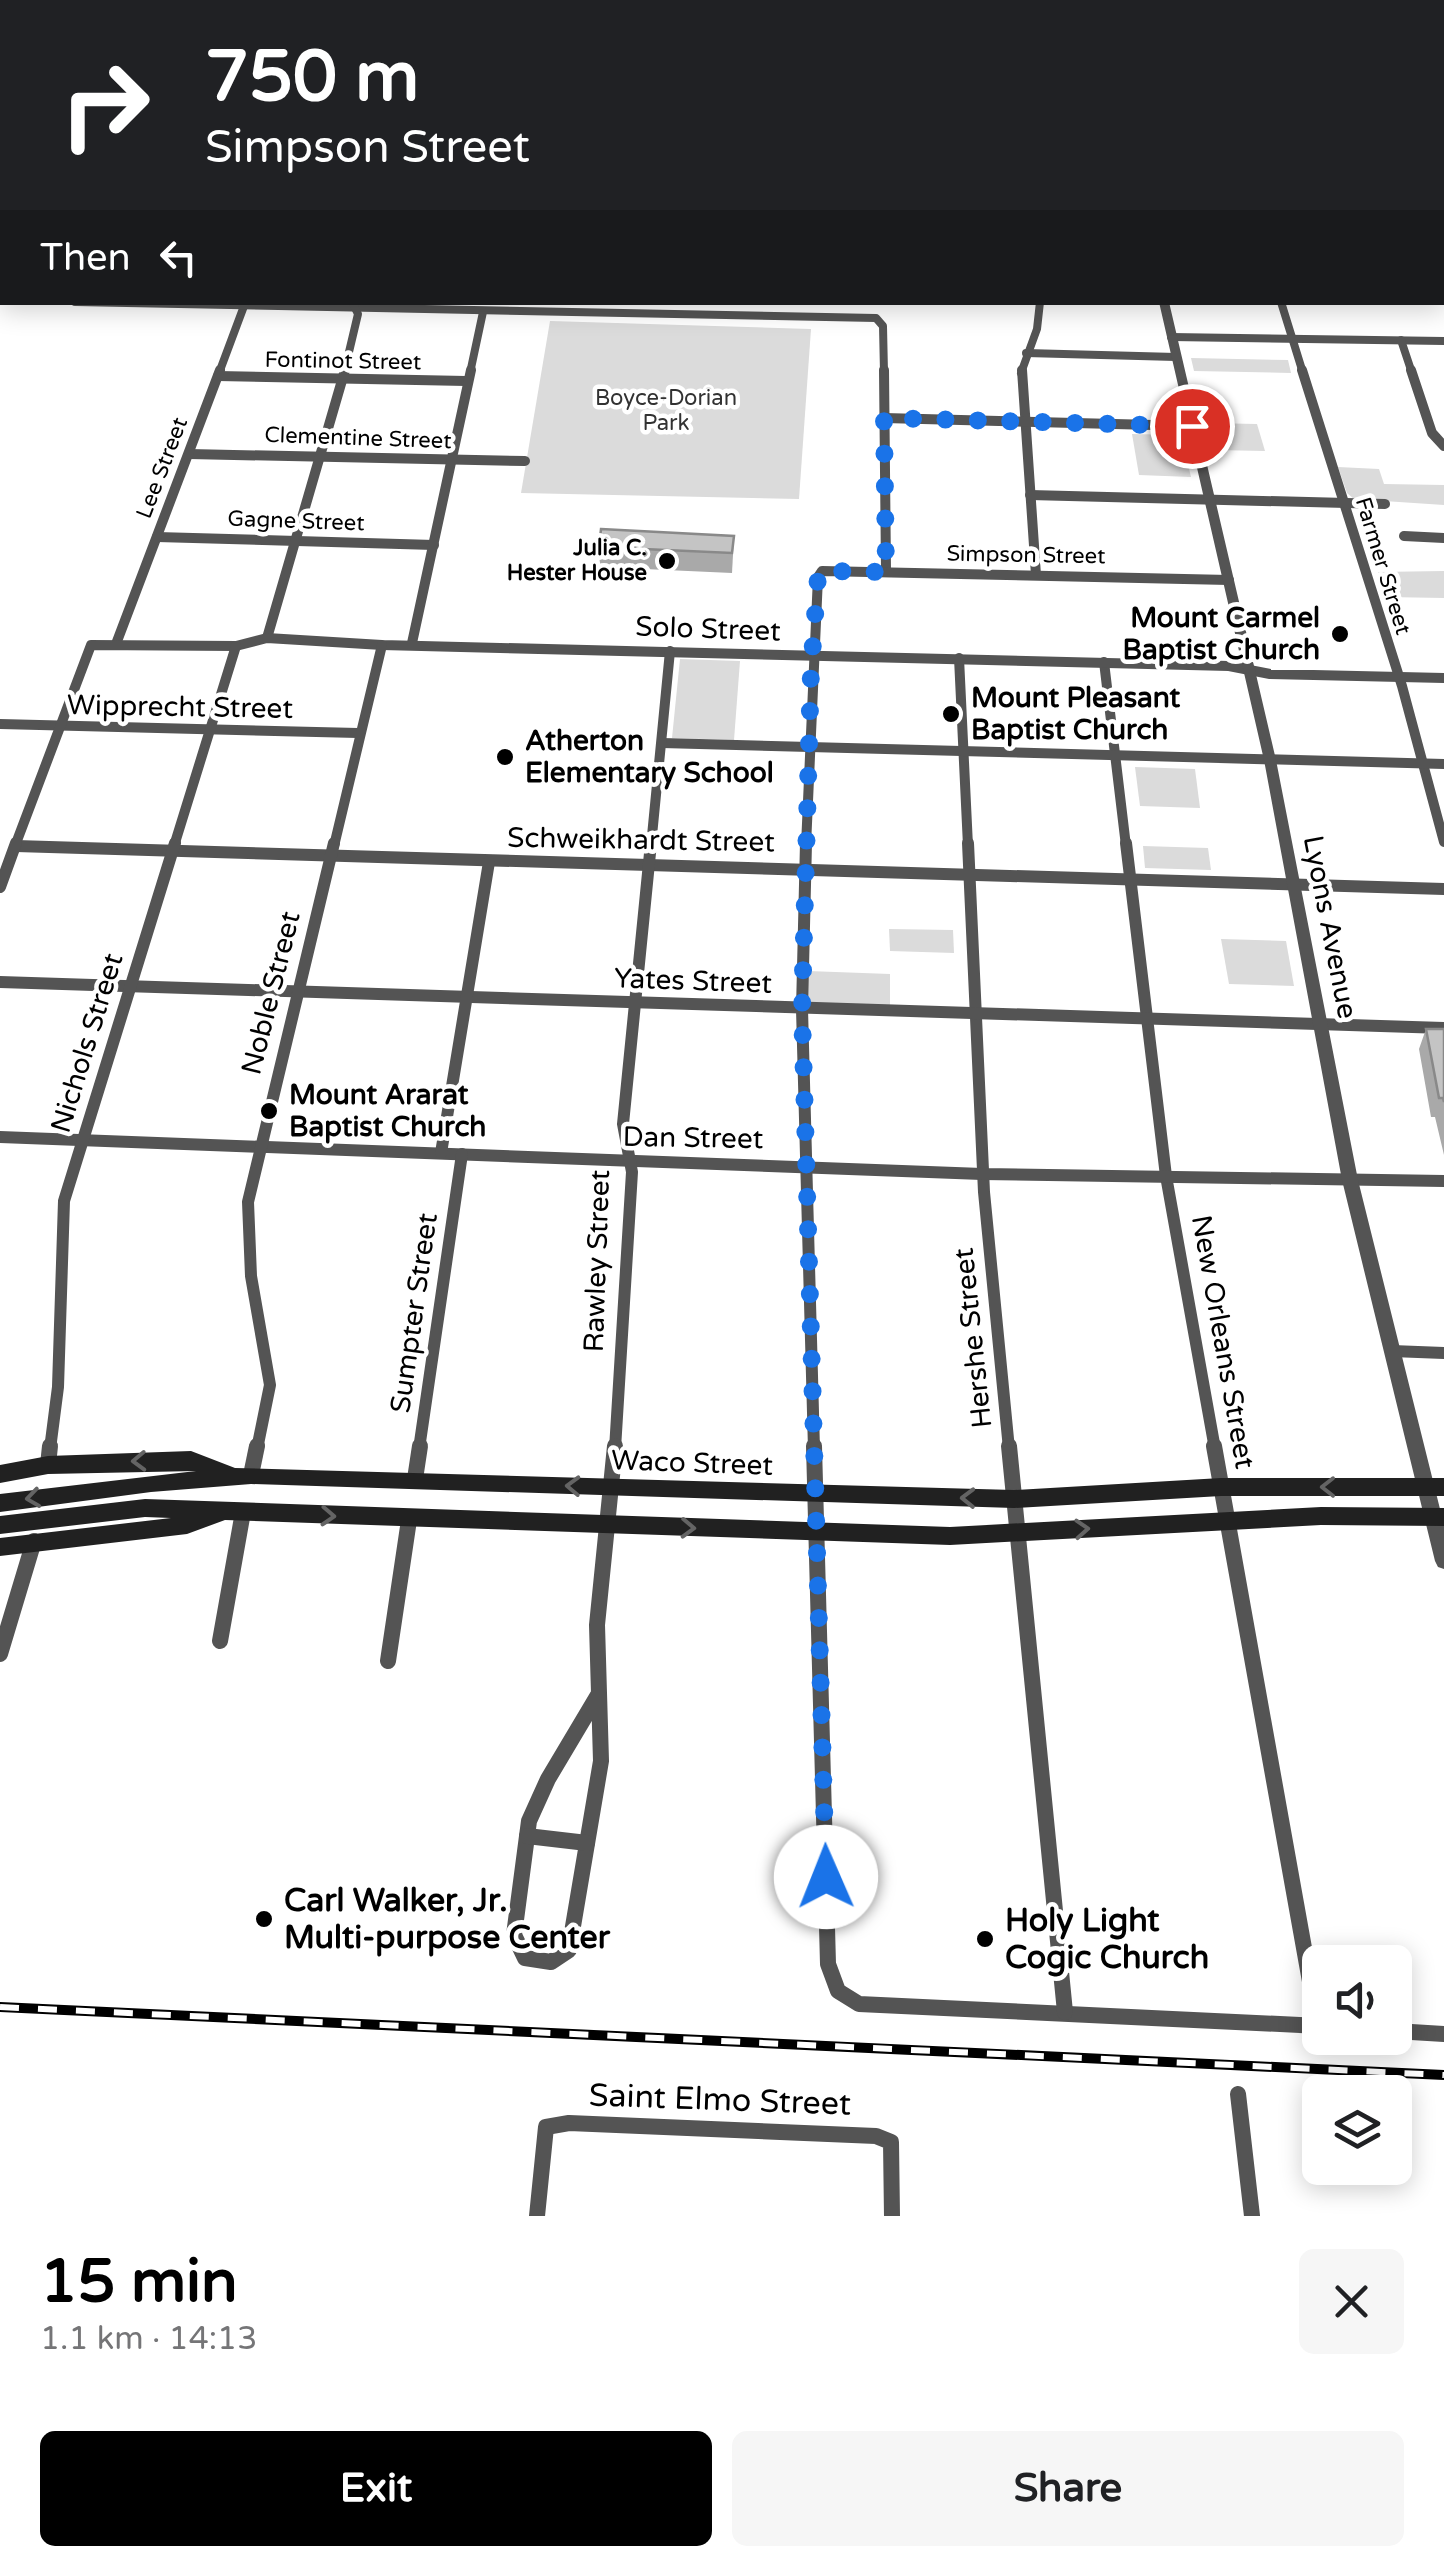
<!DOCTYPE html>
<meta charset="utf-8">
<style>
:root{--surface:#fff;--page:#f6f6f6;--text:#202124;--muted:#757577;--accent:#000}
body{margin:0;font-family:"Varela Round",sans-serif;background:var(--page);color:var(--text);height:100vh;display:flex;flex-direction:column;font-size:38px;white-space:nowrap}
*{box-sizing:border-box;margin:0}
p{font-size:32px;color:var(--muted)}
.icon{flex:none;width:55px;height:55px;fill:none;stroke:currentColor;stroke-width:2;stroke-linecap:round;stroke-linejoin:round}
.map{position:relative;height:2216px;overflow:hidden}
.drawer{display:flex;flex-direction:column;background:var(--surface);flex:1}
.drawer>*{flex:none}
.guide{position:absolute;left:0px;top:0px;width:1445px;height:305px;box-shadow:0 5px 25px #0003;background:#202124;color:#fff;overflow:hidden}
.buttons{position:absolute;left:1302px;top:1945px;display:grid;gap:20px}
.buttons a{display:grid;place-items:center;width:110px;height:110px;border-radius:15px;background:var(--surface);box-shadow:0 5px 25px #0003;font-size:50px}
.pin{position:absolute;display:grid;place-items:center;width:85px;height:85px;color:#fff;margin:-42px;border:5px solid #fff;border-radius:50%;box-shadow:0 2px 10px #0007}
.me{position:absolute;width:110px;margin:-55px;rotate:359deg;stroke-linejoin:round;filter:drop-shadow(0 0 8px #0008)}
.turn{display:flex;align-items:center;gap:35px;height:210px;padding:0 40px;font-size:45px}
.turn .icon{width:130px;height:130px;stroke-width:2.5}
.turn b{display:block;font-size:70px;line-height:85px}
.then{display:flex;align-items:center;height:95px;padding:0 40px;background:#0003;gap:20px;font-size:38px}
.round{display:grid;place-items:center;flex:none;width:105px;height:105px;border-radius:15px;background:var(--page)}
.head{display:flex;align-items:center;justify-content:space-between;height:170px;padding:0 40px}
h1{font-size:60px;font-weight:800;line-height:75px;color:var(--accent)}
.primary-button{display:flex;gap:20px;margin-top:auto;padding:20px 40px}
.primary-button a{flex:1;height:115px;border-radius:15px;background:var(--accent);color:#fff;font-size:40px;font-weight:800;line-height:115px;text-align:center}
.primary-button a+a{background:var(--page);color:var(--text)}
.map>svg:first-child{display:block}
</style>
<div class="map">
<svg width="1444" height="2216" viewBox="0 0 1444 2216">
<rect width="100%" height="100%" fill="#fff"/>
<g fill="#dbdbdb">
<polygon points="550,321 811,329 799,499 521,493"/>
<polygon points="1191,358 1288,360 1291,373 1194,371"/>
<polygon points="1207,423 1257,424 1265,451 1214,450"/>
<polygon points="1132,434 1181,435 1191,477 1139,475"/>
<polygon points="1338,467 1379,469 1384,484 1444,485 1444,505 1354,499 1347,493"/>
<polygon points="1444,571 1444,598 1386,597 1378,572"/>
<polygon points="680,659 740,661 734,740 672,738"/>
<polygon points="1135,767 1195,769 1200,808 1140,806"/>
<polygon points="1143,846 1208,848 1211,870 1145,868"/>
<polygon points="889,929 953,930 954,953 890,951"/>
<polygon points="1221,939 1286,941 1294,986 1229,984"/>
<polygon points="808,971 890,974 890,1007 813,1005 808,1001"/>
</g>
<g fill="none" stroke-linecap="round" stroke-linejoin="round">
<g stroke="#dbdbdb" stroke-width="6">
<g id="motorway">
<polygon points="1379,0 1391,0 1392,2 1380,2"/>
<polygon points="1412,0 1424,0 1425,2 1413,2"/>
<polygon points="1442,61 1444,62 1444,73 1442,73"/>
<rect x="1442" y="157" width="2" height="12"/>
</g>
</g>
<g stroke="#545454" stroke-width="8">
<polyline points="75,302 876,318 883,326 884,373"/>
<polyline points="1281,302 1303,373"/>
<polyline points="1171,337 1444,341"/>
<polyline points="1401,340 1412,373"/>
<polyline points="1026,353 1176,357"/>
<polyline points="219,373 244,306"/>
<polyline points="344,373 358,314 353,304"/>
<polyline points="470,373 483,312"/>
<polyline points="1021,373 1037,329 1040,302"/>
</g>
<g stroke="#545454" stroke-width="10">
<polyline points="884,370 886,571"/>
<polyline points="1022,370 1036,575"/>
<polyline points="1302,370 1402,686 1444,842"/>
<polyline points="1411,370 1432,433 1444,446"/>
<polyline points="218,376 466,381"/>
<polyline points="884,418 1193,426"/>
<polyline points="189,454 525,461"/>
<polyline points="1030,495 1385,504"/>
<polyline points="1404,536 1444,538"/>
<polyline points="157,537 434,545"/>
<polyline points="267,638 345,370"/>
<polyline points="412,643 471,370"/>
<polyline points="116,644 220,370"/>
<polyline points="959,658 968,846"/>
<polyline points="1104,662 1126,846"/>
<polyline points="0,724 358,733"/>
<polyline points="662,743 1444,764"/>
<polyline points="15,846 91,645 236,646 267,638 382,645 1229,666 1270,674 1444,678"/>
<polyline points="174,846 236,646"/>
<polyline points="334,846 382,645"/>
<polyline points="651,846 670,651"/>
<polyline points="806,846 818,577 822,571 1229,580"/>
</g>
<g stroke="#545454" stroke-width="12">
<polyline points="806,843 802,1009 814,1449"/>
<polyline points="968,843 984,1192 1009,1449"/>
<polyline points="1126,843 1166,1176 1215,1449"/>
<polyline points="16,846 1444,889"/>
<polyline points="0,887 16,843"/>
<polyline points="0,982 1444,1028"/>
<polyline points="0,1137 982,1174 1444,1181"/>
<polyline points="441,1153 489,862"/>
<polyline points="1392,1351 1444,1353"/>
<polyline points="50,1449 58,1387 64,1201 175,843"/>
<polyline points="257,1449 270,1385 251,1276 248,1202 334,843"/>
<polyline points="419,1449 462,1154"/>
<polyline points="615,1449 632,1172 623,1124 651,843"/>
</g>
<g stroke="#545454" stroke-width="16">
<polyline points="814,1446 828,1964 838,1991 859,2004 1320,2026"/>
<polyline points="1009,1446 1065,2012"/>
<polyline points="1214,1446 1318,2026"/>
<polyline points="48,1465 50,1446"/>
<polyline points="251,1475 257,1446"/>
<polyline points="415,1479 420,1446"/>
<polyline points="220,1641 243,1512"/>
<polyline points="0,1654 34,1541"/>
<polyline points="388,1661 409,1520"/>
<polyline points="598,1695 548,1779 529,1821 514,1935 525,1958 551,1962 569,1950 601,1761 597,1625 615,1446"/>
<polyline points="527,1836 587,1843"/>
<polyline points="1395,2031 1444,2034"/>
<polyline points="1238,2094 1252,2216"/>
<polyline points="537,2216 546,2127 569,2123 876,2136 891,2142 892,2216"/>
</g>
<g fill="#545454" fill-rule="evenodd">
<polygon points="1092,0 1100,0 1101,2 1093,2"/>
<polygon points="1159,302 1169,302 1276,760 1358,1180 1444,1525 1444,1569 1438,1567 1435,1561 1342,1180 1264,760"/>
</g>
<g fill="#212121" fill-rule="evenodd">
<rect x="1442" y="180" width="2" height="6"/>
<rect x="0" y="187" width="2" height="6"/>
<rect x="1442" y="205" width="2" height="6"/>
<rect x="1442" y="264" width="2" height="10"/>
<polygon points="191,1451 235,1468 1014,1490 1221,1478 1444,1478 1444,1496 1221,1496 1014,1508 251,1484 151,1492 0,1512 0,1494 196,1471 48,1474 0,1483 0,1465 48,1456"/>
<polygon points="145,1499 950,1527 1321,1507 1444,1508 1444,1526 1321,1525 950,1545 225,1520 187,1534 0,1556 0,1538 171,1518 145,1517 0,1534 0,1516"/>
</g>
<use href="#motorway" fill="#000" fill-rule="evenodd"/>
<g stroke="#000" stroke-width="5">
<g id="rail-far1">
<polyline points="61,0 171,2"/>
<polyline points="159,0 263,2"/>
</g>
</g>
<g stroke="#000" stroke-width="10">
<polyline id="rail" points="0,2007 1444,2075"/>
</g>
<use href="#rail-far1" stroke="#fff" stroke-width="2.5" stroke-dasharray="9" stroke-linecap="butt"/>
<use href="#rail" stroke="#fff" stroke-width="6" stroke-dasharray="19" stroke-linecap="butt"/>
</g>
<g fill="#a9a9a9">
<polygon points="734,536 732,573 600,567 599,547"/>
<polygon points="1426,1029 1444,1029 1444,1155 1435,1117 1431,1117 1419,1049"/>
</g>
<g fill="#c4c4c4" stroke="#898989" stroke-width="2.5">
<polygon points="962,0 1001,0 1002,2 962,2"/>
<polygon points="1108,0 1285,0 1286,2 1160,2"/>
<polygon points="601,529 734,536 732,553 599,547"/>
<polygon points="1426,1029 1444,1029 1444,1102 1443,1098 1439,1098"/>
</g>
<defs><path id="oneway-chevron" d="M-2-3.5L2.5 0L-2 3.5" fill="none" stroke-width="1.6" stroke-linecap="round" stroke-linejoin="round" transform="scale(2.5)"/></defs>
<g stroke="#646464">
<use href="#oneway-chevron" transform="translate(139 1461) rotate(178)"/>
<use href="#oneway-chevron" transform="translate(573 1486) rotate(-178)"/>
<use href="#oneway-chevron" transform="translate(1328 1487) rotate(180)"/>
<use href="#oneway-chevron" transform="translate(33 1498) rotate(172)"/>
<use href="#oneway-chevron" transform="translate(968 1498) rotate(-179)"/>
<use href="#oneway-chevron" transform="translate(328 1516) rotate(3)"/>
<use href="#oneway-chevron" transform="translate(688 1528) rotate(2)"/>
<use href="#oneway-chevron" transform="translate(1082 1529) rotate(-4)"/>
</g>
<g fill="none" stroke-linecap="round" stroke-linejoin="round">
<polyline stroke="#1a73e8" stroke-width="18" stroke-dasharray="0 32.4" points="826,1877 802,1010 811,670 818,576 822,571 886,572 884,418 1192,426"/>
</g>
<g fill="#000" stroke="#fff" stroke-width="4">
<circle cx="667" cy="561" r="10"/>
<circle cx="1340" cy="634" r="10"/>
<circle cx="951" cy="714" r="10"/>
<circle cx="505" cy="757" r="10"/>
<circle cx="269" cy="1111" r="10"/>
<circle cx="264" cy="1919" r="10"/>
<circle cx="985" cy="1939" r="10"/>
</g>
<g text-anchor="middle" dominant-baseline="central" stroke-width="9" stroke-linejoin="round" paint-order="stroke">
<g font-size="22" fill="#000" stroke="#fff">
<text transform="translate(343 361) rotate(1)">Fontinot Street</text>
<text transform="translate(358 438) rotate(2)">Clementine Street</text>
<text transform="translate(162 468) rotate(-69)">Lee Street</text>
<text transform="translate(296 521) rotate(2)">Gagne Street</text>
<text transform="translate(1026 555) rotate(1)">Simpson Street</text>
<text transform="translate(1383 566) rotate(73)">Farmer Street</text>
</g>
<g font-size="22" fill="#323232" stroke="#fff">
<text x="666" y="398">Boyce-Dorian<tspan x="666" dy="25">Park</tspan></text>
</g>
<g font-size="22" font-weight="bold" fill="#000" stroke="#fff" text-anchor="end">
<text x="647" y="548">Julia C.<tspan x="647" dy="25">Hester House</tspan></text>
</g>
<g font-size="28" font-weight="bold" fill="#000" stroke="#fff" text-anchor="start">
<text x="1320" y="618" text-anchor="end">Mount Carmel<tspan x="1320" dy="32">Baptist Church</tspan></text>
<text x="971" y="698">Mount Pleasant<tspan x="971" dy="32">Baptist Church</tspan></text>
<text x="525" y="741">Atherton<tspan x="525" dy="32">Elementary School</tspan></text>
<text x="289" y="1095">Mount Ararat<tspan x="289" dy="32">Baptist Church</tspan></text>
</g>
<g font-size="28" fill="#000" stroke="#fff">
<text transform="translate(708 629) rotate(2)">Solo Street</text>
<text transform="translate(180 707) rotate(1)">Wipprecht Street</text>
<text transform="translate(641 840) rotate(1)">Schweikhardt Street</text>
<text transform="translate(1330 927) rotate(79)">Lyons Avenue</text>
<text transform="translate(693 981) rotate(2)">Yates Street</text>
<text transform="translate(271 993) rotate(-76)">Noble Street</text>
<text transform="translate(87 1043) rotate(-73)">Nichols Street</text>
<text transform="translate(693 1138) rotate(1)">Dan Street</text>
<text transform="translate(597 1261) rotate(-88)">Rawley Street</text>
<text transform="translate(414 1313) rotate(-82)">Sumpter Street</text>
<text transform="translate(973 1338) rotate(-96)">Hershe Street</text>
<text transform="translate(1223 1342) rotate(80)">New Orleans Street</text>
<text transform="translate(692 1463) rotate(2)">Waco Street</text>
</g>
<g font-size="32" font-weight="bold" fill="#000" stroke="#fff" text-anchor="start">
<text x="284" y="1901">Carl Walker, Jr.<tspan x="284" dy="37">Multi-purpose Center</tspan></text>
<text x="1005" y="1921">Holy Light<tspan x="1005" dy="37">Cogic Church</tspan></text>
</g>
<g font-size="32" fill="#000" stroke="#fff">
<text transform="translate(720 2100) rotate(2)">Saint Elmo Street</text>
</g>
</g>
</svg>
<div class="buttons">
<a><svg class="icon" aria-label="sound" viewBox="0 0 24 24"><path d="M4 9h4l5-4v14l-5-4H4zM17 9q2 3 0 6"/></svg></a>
<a><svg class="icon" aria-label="layers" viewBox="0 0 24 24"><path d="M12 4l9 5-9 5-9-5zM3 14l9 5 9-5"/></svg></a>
</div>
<div class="pin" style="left:1192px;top:426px;background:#d93025"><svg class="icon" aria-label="arrive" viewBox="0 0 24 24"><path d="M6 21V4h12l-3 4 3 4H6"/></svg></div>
<svg class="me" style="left:826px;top:1877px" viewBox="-20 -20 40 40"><circle r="19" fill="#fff"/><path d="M0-13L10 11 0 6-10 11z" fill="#1a73e8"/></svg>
<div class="guide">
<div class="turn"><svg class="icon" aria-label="right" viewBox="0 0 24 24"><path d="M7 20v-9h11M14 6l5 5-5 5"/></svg><div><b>750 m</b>Simpson Street</div></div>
<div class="then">Then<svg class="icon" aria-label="left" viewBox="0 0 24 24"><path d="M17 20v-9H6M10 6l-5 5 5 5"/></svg></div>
</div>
</div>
<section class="drawer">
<div class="head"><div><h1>15 min</h1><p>1.1 km · 14:13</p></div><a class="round"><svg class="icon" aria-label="close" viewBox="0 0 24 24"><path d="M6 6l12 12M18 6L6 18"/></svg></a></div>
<div class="primary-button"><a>Exit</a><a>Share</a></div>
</section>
